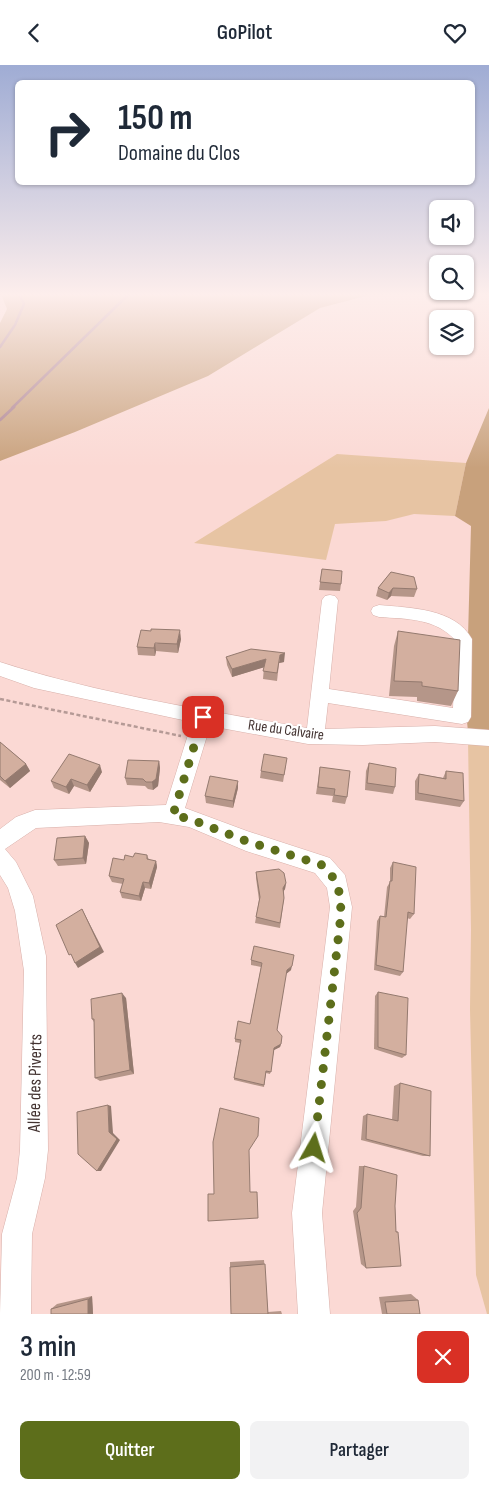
<!DOCTYPE html>
<html lang="fr">
<meta charset="utf-8">
<style>
:root{--surface:#fff;--page:#f2f2f3;--text:#1f2937;--muted:#747a83;--accent:#5d6e1b}
body{margin:0;font-family:"Sofia Sans Condensed",sans-serif;background:var(--page);color:var(--text);height:100vh;display:flex;flex-direction:column;font-size:19px;white-space:nowrap}
*{box-sizing:border-box;margin:0}
p{font-size:16px;color:var(--muted)}
.icon{flex:none;width:28px;height:28px;fill:none;stroke:currentColor;stroke-width:2;stroke-linecap:round;stroke-linejoin:round}
.map{position:relative;height:1249px;overflow:hidden}
.panel{display:flex;flex-direction:column;background:var(--surface);flex:1}
.panel>*{flex:none}
.top-card{position:absolute;left:15px;top:15px;width:460px;height:105px;border-radius:8px;box-shadow:0 1px 4px #0004;background:#fff;color:var(--text);overflow:hidden}
.tools{position:absolute;left:429px;top:135px;display:grid;gap:10px}
.tools a{display:grid;place-items:center;width:45px;height:45px;border-radius:8px;background:var(--surface);box-shadow:0 1px 4px #0004;font-size:25px}
.pin{position:absolute;display:grid;place-items:center;width:42px;height:42px;color:#fff;margin:-21px;border-radius:10px;box-shadow:0 2px 8px #0006}
.me{position:absolute;width:55px;margin:-28px;rotate:6deg;stroke-linejoin:round;filter:drop-shadow(0 0 4px #0008)}
.turn{display:flex;align-items:center;gap:18px;height:105px;padding:0 20px;font-size:22px}
.turn .icon{width:65px;height:65px;stroke-width:2.5}
.turn b{display:block;font-size:35px;line-height:42px}
.round{display:grid;place-items:center;flex:none;width:52px;height:52px;border-radius:8px;background:var(--page)}
.overview{display:flex;align-items:center;justify-content:space-between;height:85px;padding:0 20px}
h1{font-size:30px;font-weight:600;line-height:38px}
.primary-button{display:flex;gap:10px;margin-top:auto;padding:10px 20px}
.primary-button a{flex:1;height:58px;border-radius:8px;background:var(--accent);color:#fff;font-size:20px;font-weight:600;line-height:58px;text-align:center}
.primary-button a+a{background:var(--page);color:var(--text)}
header{display:flex;justify-content:space-between;align-items:center;height:65px;padding:0 20px;background:var(--surface);font-size:22px;font-weight:600}
.map>svg:first-child{display:block}
</style>
<header><svg class="icon" aria-label="back" viewBox="0 0 24 24"><path d="M15 5l-7 7 7 7"/></svg>GoPilot<svg class="icon" aria-label="heart" viewBox="0 0 24 24"><path d="M12 20l-8-8c-3-5 5-10 8-4 3-6 11-1 8 4z"/></svg></header>
<div class="map">
<svg width="489" height="1249" viewBox="0 0 489 1249">
<rect width="100%" height="100%" fill="#fbd9d4"/>
<g fill="#e7c4a3">
<polygon points="337,389 466,398 455,451 414,449 386,456 335,459 326,495 194,478"/>
<polygon points="468,674 489,677 489,1249 487,1249 476,1210 470,944 471,865"/>
</g>
<g fill="#c8a17c">
<polygon points="1,229 373,229 320,243 208,311 75,367 0,396 0,258 7,244"/>
<polygon points="489,343 489,668 468,667 466,646 471,461 455,451 466,398"/>
</g>
<g fill="none" stroke-linecap="round" stroke-linejoin="round">
<g stroke="#a87f8f" stroke-width="2.5">
<polyline points="0,282 15,260 24,239 19,229"/>
<polyline points="12,343 129,229"/>
</g>
<polyline stroke="#a87f8f" stroke-width="3" points="0,355 14,342"/>
<g stroke="#d8b0aa" stroke-width="1">
<path id="minor" d="M330,530L335,531L338,535L329,624L453,643L456,576C436,553 407,554 379,552L373,550L371,546L373,542L379,540C410,543 455,543 472,574L471,652L468,657L462,659L328,638L325,664L435,661L489,665V681L435,677L363,680L308,679L210,661L185,743L247,766L330,793L345,810L352,842L322,1148L330,1249H298L292,1148L330,842L327,823L315,808L246,786L189,762L159,757L36,763L5,784L16,797L33,831L46,891L48,1085L45,1113L32,1169L31,1249H0L2,1169L17,1113L20,1085L24,906L15,846L8,823L0,810V764L16,752L35,745L166,740L192,657L34,623L0,611V597C99,629 204,645 307,663L322,535L325,531Z"/>
</g>
<polyline stroke="#b59a96" stroke-width="2.5" stroke-dasharray="4 2.5" stroke-linecap="butt" points="0,634 181,671"/>
<use href="#minor" fill="#fff" fill-rule="evenodd"/>
</g>
<g fill="#b59689">
<polygon points="322,504 341,519 340,526 319,525"/>
<polygon points="391,507 417,524 414,532 391,531 387,535 376,531 378,523"/>
<polygon points="398,566 458,626 451,641 417,636 417,632 389,631 394,581"/>
<polygon points="181,574 178,588 156,586 155,591 138,590 137,582"/>
<polygon points="226,592 284,597 279,598 277,616 263,614 264,602 232,612 227,600"/>
<polygon points="0,677 26,699 30,706 10,723 0,715"/>
<polygon points="159,696 160,703 158,721 153,725 148,724 145,721 127,720 125,713"/>
<polygon points="369,698 395,722 393,729 365,725 366,706"/>
<polygon points="286,700 283,717 260,713 261,706"/>
<polygon points="320,702 347,732 345,739 332,737 333,731 316,729"/>
<polygon points="446,706 464,736 460,742 415,735 415,716 419,709 443,713"/>
<polygon points="102,707 90,727 74,721 69,729 54,723 51,716"/>
<polygon points="238,723 233,743 206,738 205,731"/>
<polygon points="85,771 89,778 86,799 58,801 54,795"/>
<polygon points="147,790 149,795 156,796 157,802 151,824 145,823 141,836 122,833 120,827 123,819 112,817 109,811 124,795 133,792"/>
<polygon points="393,797 414,849 410,854 407,853 403,907 400,911 374,905 377,856 380,851 384,852 387,822 390,817 390,803"/>
<polygon points="256,807 286,818 285,824 283,827 284,833 280,863 255,858 259,835 256,813"/>
<polygon points="251,895 291,905 286,909 277,965 281,979 280,982 274,985 270,1009 266,1008 264,1022 234,1015 234,1013 240,978 235,977 235,974 250,959 261,902 251,900"/>
<polygon points="378,927 406,990 402,993 374,984 375,931"/>
<polygon points="126,933 134,1009 100,1016 95,1013 94,957 92,954"/>
<polygon points="400,1018 430,1091 423,1091 361,1075 363,1051 367,1049 392,1055 394,1021"/>
<polygon points="359,1101 364,1101 395,1141 396,1166 398,1167 366,1203 361,1199 353,1146 356,1142"/>
<polygon points="264,1195 268,1247 281,1246 282,1249 231,1249 230,1202 230,1197"/>
<polygon points="411,1229 418,1235 420,1249 382,1249 379,1232"/>
<polygon points="92,1231 93,1249 51,1244 57,1239"/>
</g>
<g fill="#947a6f">
<polygon points="393,523 391,531 387,535 389,528"/>
<polygon points="180,565 181,574 178,588 177,579"/>
<polygon points="155,578 156,586 155,591 154,583"/>
<polygon points="285,588 284,597 279,598 277,616 280,590"/>
<polygon points="266,594 265,602 232,612 232,604"/>
<polygon points="159,696 160,703 158,721 153,725 152,717"/>
<polygon points="26,699 30,706 10,723 5,716"/>
<polygon points="100,700 102,707 90,727 87,720"/>
<polygon points="71,714 74,721 69,729 66,722"/>
<polygon points="238,716 238,723 233,743 233,736"/>
<polygon points="85,771 89,778 86,799 83,793"/>
<polygon points="156,796 157,802 151,824 149,818"/>
<polygon points="143,817 145,823 141,836 139,831"/>
<polygon points="286,818 285,824 282,829 283,823"/>
<polygon points="82,844 104,887 78,903 75,898"/>
<polygon points="292,901 291,905 286,909 287,905"/>
<polygon points="122,928 126,933 134,1009 130,1005"/>
<polygon points="281,979 280,982 274,985 274,983"/>
<polygon points="108,1040 111,1041 113,1068 120,1075 101,1106 97,1106 109,1067"/>
<polygon points="92,1231 93,1249 88,1249 88,1234"/>
</g>
<g fill="#d3af9f" stroke="#947a6f">
<polygon points="322,504 342,506 341,519 320,517"/>
<polygon points="391,507 414,512 417,524 393,523 389,528 378,523"/>
<polygon points="151,564 180,565 177,579 155,578 154,583 137,582 141,565 151,566"/>
<polygon points="398,566 460,575 458,626 422,621 422,617 394,616"/>
<polygon points="251,584 285,588 280,590 277,608 263,606 266,594 232,604 226,592"/>
<polygon points="0,677 26,699 5,716 0,711"/>
<polygon points="69,689 100,700 87,720 71,714 66,722 51,716"/>
<polygon points="264,689 287,693 284,710 261,706"/>
<polygon points="128,695 159,696 156,714 152,717 146,717 143,714 125,713"/>
<polygon points="369,698 396,703 395,722 367,718"/>
<polygon points="320,702 350,706 347,732 334,730 335,724 318,722"/>
<polygon points="446,706 463,708 464,736 418,728 419,709 446,714"/>
<polygon points="210,711 238,716 233,736 205,731"/>
<polygon points="85,771 83,793 54,795 57,773"/>
<polygon points="135,788 147,790 147,794 156,796 149,818 143,817 139,831 120,827 124,814 109,811 113,793 124,795 125,790 133,792"/>
<polygon points="393,797 416,802 414,849 408,847 403,907 376,900 380,851 386,852 390,816 392,816"/>
<polygon points="279,804 284,808 286,818 283,823 284,833 280,858 256,852 260,832 256,807"/>
<polygon points="82,844 100,882 75,898 71,889 69,890 56,860"/>
<polygon points="254,881 294,890 292,901 287,905 277,965 282,971 281,979 274,983 271,1007 266,1006 264,1020 234,1013 241,975 235,974 238,956 250,959 262,898 251,895"/>
<polygon points="378,927 408,933 406,990 378,982"/>
<polygon points="122,928 130,1005 95,1013 94,954 92,954 91,934"/>
<polygon points="400,1018 431,1026 430,1091 366,1074 367,1049 398,1056"/>
<polygon points="108,1040 109,1067 117,1074 97,1106 78,1089 77,1047"/>
<polygon points="220,1043 259,1053 258,1071 249,1085 250,1127 257,1127 258,1153 208,1156 208,1129 214,1129 213,1077"/>
<polygon points="364,1101 397,1110 395,1141 396,1167 398,1167 401,1201 366,1203 357,1148 361,1143"/>
<polygon points="265,1199 268,1249 231,1249 230,1202"/>
<polygon points="88,1234 88,1249 51,1249 51,1244"/>
<polygon points="418,1235 420,1249 387,1249 385,1237"/>
</g>
<linearGradient id="sky" x2="0" y2="1"><stop stop-color="#9facd4"/><stop offset="0.57" stop-color="#fdeeec"/><stop offset="1" stop-color="#fdeeec" stop-opacity="0"/></linearGradient>
<rect width="489" height="403" fill="url(#sky)"/>
<g fill="none" stroke-linecap="round" stroke-linejoin="round">
<path stroke="#5d6e1b" stroke-width="9" stroke-dasharray="0 16.2" d="M203,652L173,750L190,754L246,776L322,800C341,817 342,834 340,858L314,1083"/>
</g>
<g text-anchor="middle" dominant-baseline="central" stroke-width="4" stroke-linejoin="round" paint-order="stroke">
<g font-size="15" fill="#433331" stroke="#fff">
<text transform="translate(286 665) rotate(8)">Rue du Calvaire</text>
</g>
<g font-size="18" fill="#433331" stroke="#fff">
<text transform="translate(35 1018) rotate(-89)">Allée des Piverts</text>
</g>
</g>
</svg>
<div class="tools">
<a><svg class="icon" aria-label="sound" viewBox="0 0 24 24"><path d="M4 9h4l5-4v14l-5-4H4zM17 9q2 3 0 6"/></svg></a>
<a><svg class="icon" aria-label="search" viewBox="0 0 24 24"><circle cx="10" cy="10" r="6"/><path d="M15 15l6 6"/></svg></a>
<a><svg class="icon" aria-label="layers" viewBox="0 0 24 24"><path d="M12 4l9 5-9 5-9-5zM3 14l9 5 9-5"/></svg></a>
</div>
<div class="pin" style="left:203px;top:652px;background:#d93025"><svg class="icon" aria-label="arrive" viewBox="0 0 24 24"><path d="M6 21V4h12l-3 4 3 4H6"/></svg></div>
<svg class="me" style="left:314px;top:1083px" viewBox="-20 -20 40 40"><path d="M0-17L14 15 0 8-14 15z" fill="#5d6e1b" stroke="#fff" stroke-width="4"/></svg>
<div class="top-card">
<div class="turn"><svg class="icon" aria-label="right" viewBox="0 0 24 24"><path d="M7 20v-9h11M14 6l5 5-5 5"/></svg><div><b>150 m</b>Domaine du Clos</div></div>
</div>
</div>
<section class="panel">
<div class="overview"><div><h1>3 min</h1><p>200 m · 12:59</p></div><a class="round" style="background:#d93025;color:#fff"><svg class="icon" aria-label="close" viewBox="0 0 24 24"><path d="M6 6l12 12M18 6L6 18"/></svg></a></div>
<div class="primary-button"><a>Quitter</a><a>Partager</a></div>
</section>
